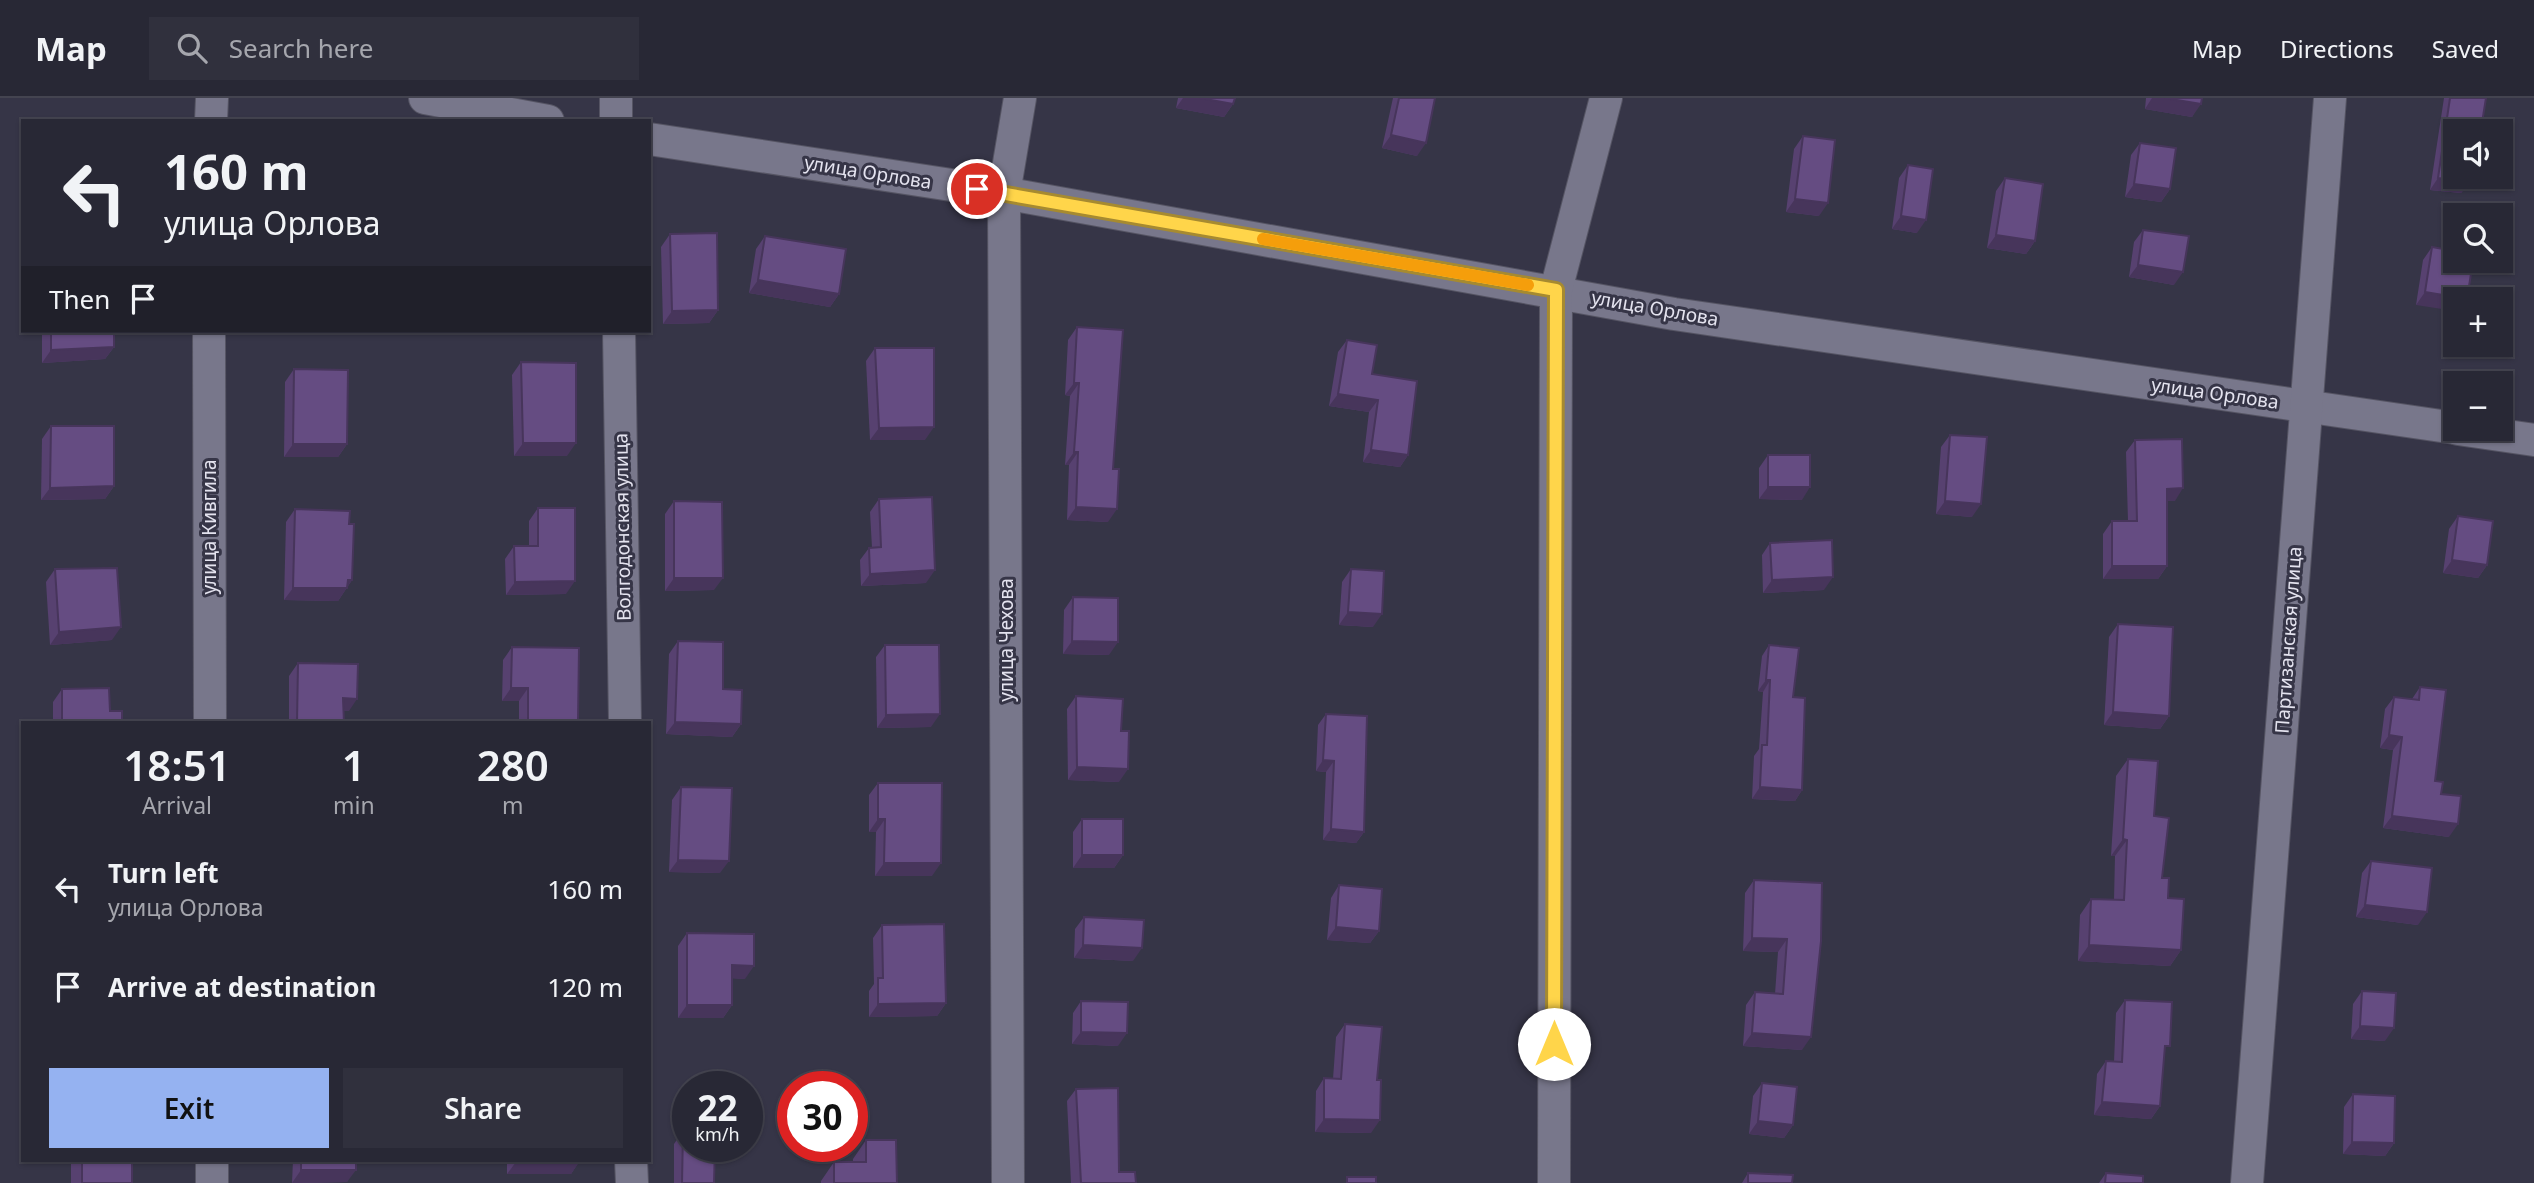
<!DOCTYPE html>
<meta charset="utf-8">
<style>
:root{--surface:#282835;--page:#30303d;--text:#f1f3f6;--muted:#a5a6ad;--line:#444450;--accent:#95b2f1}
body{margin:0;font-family:"Noto Sans",sans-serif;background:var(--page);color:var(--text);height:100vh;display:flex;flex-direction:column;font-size:26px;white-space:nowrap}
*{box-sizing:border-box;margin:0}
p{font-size:23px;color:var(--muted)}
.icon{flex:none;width:38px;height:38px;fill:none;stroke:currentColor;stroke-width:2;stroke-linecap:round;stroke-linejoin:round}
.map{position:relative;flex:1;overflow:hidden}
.side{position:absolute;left:21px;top:623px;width:630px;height:441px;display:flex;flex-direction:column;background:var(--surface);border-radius:0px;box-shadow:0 2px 5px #0004,0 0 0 2px var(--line)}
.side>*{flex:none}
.top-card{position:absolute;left:21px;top:21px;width:630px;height:214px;border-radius:0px;box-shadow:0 2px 5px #0004,0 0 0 2px var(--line);background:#282835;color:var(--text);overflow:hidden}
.tools{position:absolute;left:2443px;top:21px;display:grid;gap:14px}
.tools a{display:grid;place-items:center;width:70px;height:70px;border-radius:0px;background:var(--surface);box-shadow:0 2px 5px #0004,0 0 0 2px var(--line);font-size:35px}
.speed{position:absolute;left:672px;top:973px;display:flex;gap:14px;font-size:35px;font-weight:700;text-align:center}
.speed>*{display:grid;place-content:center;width:91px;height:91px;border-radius:50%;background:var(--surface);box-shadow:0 2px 5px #0004,0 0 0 2px var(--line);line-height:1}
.speed small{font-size:18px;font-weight:400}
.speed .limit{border:10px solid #d22;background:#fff;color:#111}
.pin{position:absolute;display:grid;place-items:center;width:60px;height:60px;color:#fff;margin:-30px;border:4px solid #fff;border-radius:50%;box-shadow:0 2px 7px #0007}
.me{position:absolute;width:77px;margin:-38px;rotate:0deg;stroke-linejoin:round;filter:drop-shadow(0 0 5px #0008)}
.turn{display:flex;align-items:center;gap:24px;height:147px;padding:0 28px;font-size:32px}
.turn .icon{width:91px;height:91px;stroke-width:2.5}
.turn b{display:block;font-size:49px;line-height:60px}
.then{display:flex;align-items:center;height:66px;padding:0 28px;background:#0003;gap:14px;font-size:26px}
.eta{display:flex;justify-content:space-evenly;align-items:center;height:119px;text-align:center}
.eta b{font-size:42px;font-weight:600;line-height:49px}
.cta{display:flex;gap:14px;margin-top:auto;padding:14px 28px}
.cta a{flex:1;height:80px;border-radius:0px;background:var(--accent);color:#111;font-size:28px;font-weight:600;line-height:80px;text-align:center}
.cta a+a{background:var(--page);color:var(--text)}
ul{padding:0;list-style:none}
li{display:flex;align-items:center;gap:21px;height:98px;padding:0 28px}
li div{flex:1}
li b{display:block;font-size:26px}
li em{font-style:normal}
header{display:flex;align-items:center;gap:42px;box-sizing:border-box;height:98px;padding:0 35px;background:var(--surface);border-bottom:2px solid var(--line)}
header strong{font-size:33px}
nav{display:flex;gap:38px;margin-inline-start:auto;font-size:24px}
.search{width:490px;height:63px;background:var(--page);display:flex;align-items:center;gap:18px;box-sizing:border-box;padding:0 24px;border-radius:0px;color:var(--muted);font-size:26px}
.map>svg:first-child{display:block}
</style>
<header>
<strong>Map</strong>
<div class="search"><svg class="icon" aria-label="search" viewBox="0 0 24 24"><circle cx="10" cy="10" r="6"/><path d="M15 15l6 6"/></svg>Search here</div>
<nav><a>Map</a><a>Directions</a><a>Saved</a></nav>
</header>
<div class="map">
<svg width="2534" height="1085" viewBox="0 0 2534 1085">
<rect width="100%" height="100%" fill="#363547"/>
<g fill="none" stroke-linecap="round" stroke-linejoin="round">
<g stroke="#555463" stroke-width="34">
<g id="street">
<polyline points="425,0 548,23"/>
<polyline points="211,23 212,0"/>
<polyline points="616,23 616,0"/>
<polyline points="649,41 1004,95 1674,216 2455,330"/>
<polyline points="209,233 210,625"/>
<polyline points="619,233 625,625"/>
<polyline points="2458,331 2534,342"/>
<polyline points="212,1062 212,1085"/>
<polyline points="631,1062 632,1085"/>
<polyline points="1008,1085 1004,95 1020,0"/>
<polyline points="1554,1085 1556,192 1606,0"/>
<polyline points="2247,1085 2330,0"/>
</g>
</g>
<use href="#street" stroke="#78778b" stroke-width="32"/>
</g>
<g fill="#574170">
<polygon points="1178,0 1235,0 1233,6 1224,19 1176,10"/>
<polygon points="1393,0 1435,0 1417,58 1382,50"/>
<polygon points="2146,0 2202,0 2192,19 2145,11"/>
<polygon points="2444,0 2486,0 2455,33 2470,84 2461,95 2430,92"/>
<polygon points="1803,38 1819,118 1786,114 1794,51"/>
<polygon points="2140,45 2170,91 2161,104 2125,99 2131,57"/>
<polygon points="1908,67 1917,135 1892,131 1899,80"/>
<polygon points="2005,80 2035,143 2026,156 1987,150 1996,93"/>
<polygon points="2143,132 2174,187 2129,179 2134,144"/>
<polygon points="670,136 718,212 709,225 663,226 661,149"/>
<polygon points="765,138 839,196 830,209 749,195 756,151"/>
<polygon points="2432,149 2467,201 2455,201 2416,207 2423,162"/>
<polygon points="1077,229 1108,424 1067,422 1069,367 1065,367 1070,298 1065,297 1068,242"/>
<polygon points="42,233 114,233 114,249 105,261 42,265"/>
<polygon points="1347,242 1372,276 1408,357 1400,369 1363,364 1369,314 1329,308 1338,254"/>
<polygon points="875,250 925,342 870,342 866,263"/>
<polygon points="521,264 567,358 514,358 512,277"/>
<polygon points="294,271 347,346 338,359 284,359 285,284"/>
<polygon points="51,328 114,388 105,401 41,402 42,341"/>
<polygon points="1950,337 1972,419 1936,416 1941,349"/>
<polygon points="2135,342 2175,403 2167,403 2167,468 2158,481 2103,481 2103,436 2112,423 2128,423 2126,354"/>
<polygon points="1768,357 1802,402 1759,401 1759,370"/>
<polygon points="879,401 926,485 861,488 860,462 869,450 872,450 870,414"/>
<polygon points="674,403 714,492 665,493 665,416"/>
<polygon points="538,410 566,496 506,497 505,461 514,448 529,448 529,423"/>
<polygon points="295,411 349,426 352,482 338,503 284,502 286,424"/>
<polygon points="2458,418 2487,467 2478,480 2443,475 2449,431"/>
<polygon points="1770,445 1824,492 1763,495 1762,457"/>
<polygon points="55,471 112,542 50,547 46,484"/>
<polygon points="1351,471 1373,529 1339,527 1342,484"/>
<polygon points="1073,499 1109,557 1063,556 1064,512"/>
<polygon points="2118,526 2169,618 2160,631 2104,627 2109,539"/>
<polygon points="678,543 723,591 741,626 732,639 666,636 669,556"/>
<polygon points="885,547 931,629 877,630 876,559"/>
<polygon points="1769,547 1793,599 1802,692 1795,703 1752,701 1754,658 1759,651 1763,594 1758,593 1762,558"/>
<polygon points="512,549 578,625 519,625 519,603 502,603 503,562"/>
<polygon points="298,565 349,613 344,613 344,625 289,625 289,578"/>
<polygon points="2420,589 2435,683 2441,696 2449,739 2383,730 2393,652 2380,650 2385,611 2394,599 2412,601"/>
<polygon points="62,591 110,613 122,625 53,625 53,604"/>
<polygon points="1076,598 1119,684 1068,682 1067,611"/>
<polygon points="1326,616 1364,734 1356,745 1323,742 1326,674 1316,673 1318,627"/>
<polygon points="2128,661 2154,718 2162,780 2181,852 2170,868 2078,863 2080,817 2091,801 2114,802 2115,758 2111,758 2116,678"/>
<polygon points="878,685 932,778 875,778 876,734 869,734 869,697"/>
<polygon points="681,689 720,775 669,774 672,702"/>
<polygon points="1082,721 1123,757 1114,770 1073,770 1073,734"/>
<polygon points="2371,763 2418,827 2356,819 2362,775"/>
<polygon points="1754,782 1822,785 1802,952 1743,948 1746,907 1755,894 1775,896 1778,854 1743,853 1745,795"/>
<polygon points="1339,787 1379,833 1370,845 1327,842 1331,800"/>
<polygon points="1084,819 1133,863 1074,860 1075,831"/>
<polygon points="882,827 946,905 937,918 869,919 869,893 874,886 873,840"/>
<polygon points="687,835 745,881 732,880 732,907 723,920 678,920 678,848"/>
<polygon points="2362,893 2385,943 2351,941 2353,906"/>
<polygon points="2125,902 2164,956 2160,1008 2151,1021 2094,1017 2097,976 2106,963 2114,964 2116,915"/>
<polygon points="1081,903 1118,948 1072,946 1073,915"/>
<polygon points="1345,926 1377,982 1371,1035 1315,1034 1316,993 1324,980 1333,981 1336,939"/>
<polygon points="1762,985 1793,1027 1784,1040 1749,1036 1753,998"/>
<polygon points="1076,991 1119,1074 1136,1085 1071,1085 1067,1003"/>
<polygon points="2353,996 2394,1045 2385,1058 2343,1056 2344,1009"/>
<polygon points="683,1033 714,1085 674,1085 674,1046"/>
<polygon points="866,1042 897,1085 821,1085 821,1083 834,1064 853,1064 853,1061"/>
<rect x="71" y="1062" width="61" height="23"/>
<polygon points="293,1062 356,1062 347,1084 292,1085"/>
<polygon points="507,1062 580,1062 571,1076 507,1076"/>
<polygon points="1748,1075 1792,1085 1742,1085"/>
<polygon points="2106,1075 2143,1085 2099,1085"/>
</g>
<g fill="#47355b">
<polygon points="1183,0 1200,0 1233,6 1224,19 1176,10"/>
<polygon points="2152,0 2165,0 2201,6 2192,19 2145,11"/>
<polygon points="2476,24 2482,25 2476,33 2469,33"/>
<polygon points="1391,37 1426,45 1417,58 1382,50"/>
<polygon points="2438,80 2470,84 2461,95 2430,92"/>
<polygon points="2134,86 2170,91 2161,104 2125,99"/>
<polygon points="1795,101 1828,105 1819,118 1786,114"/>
<polygon points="1901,118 1926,122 1917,135 1892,131"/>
<polygon points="1996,137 2035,143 2026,156 1987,150"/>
<polygon points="2138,167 2183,174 2174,187 2129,179"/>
<polygon points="758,182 839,196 830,209 749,195"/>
<polygon points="2425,194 2467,201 2455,201 2455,213 2416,207"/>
<polygon points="718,212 709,225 663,226 672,213"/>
<polygon points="114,249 105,261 42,265 51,252"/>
<polygon points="1074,285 1079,285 1070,298 1065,297"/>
<polygon points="1338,296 1378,302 1369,314 1329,308"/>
<polygon points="934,329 925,342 870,342 879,330"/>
<polygon points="523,345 576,345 567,358 514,358"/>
<polygon points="293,346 347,346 338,359 284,359"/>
<polygon points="1371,352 1408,357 1400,369 1363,364"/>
<polygon points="1074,354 1078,354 1069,367 1065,367"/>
<polygon points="114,388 105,401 41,402 50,390"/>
<polygon points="1768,389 1810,389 1802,402 1759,401"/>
<polygon points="2183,390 2175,403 2158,403 2167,391"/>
<polygon points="1945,403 1981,406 1972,419 1936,416"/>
<polygon points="1076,409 1117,411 1108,424 1067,422"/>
<polygon points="2452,462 2487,467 2478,480 2443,475"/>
<polygon points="2112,468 2167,468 2158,481 2103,481"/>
<polygon points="935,472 926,485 861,488 870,476"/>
<polygon points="1833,479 1824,492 1763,495 1772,482"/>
<polygon points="674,480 723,480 714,492 665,493"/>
<polygon points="348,482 352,482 338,503 284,502 293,490"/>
<polygon points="575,483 566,496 506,497 515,484"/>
<polygon points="1348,514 1382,516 1373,529 1339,527"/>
<polygon points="121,529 112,542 50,547 59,534"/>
<polygon points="1072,543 1118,544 1109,557 1063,556"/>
<polygon points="1766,582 1770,582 1763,594 1758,593"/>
<polygon points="511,590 528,590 519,603 502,603"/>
<polygon points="343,600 357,601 349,613 335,613"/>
<polygon points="2113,614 2169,618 2160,631 2104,627"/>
<polygon points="940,616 931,629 877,630 886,617"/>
<polygon points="675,624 741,626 732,639 666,636"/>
<polygon points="2389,637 2402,639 2393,652 2380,650"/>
<polygon points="1323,662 1334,663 1326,674 1316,673"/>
<polygon points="1077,669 1128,671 1119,684 1068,682"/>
<polygon points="1760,689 1802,692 1795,703 1752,701"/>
<polygon points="2392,718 2458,726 2449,739 2383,730"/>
<polygon points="878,721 885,721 876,734 869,734"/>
<polygon points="1331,731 1364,734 1356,745 1323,742"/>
<polygon points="2123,741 2127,742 2115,758 2111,758"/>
<polygon points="1082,757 1123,757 1114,770 1073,770"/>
<polygon points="678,762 729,763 720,775 669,774"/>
<polygon points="884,765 941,765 932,778 875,778"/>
<polygon points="2365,807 2427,814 2418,827 2356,819"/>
<polygon points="1336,829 1379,833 1370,845 1327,842"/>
<polygon points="1752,840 1787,841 1778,854 1743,853"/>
<polygon points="1083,847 1142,850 1133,863 1074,860"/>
<polygon points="2089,847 2181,852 2170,868 2078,863"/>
<polygon points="732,867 754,868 745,881 723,880"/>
<polygon points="946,905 937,918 869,919 878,906"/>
<polygon points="687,907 732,907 723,920 678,920"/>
<polygon points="2360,928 2394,930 2385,943 2351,941"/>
<polygon points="1081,934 1127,935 1118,948 1072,946"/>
<polygon points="1752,935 1811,939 1802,952 1743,948"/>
<polygon points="2102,1004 2160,1008 2151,1021 2094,1017"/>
<polygon points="1324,1021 1380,1022 1371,1035 1315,1034"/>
<polygon points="1758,1023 1793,1027 1784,1040 1749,1036"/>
<polygon points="2352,1044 2394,1045 2385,1058 2343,1056"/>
<polygon points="580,1063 571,1076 507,1076 516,1064"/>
<polygon points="301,1072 356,1072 347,1084 292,1085"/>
</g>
<g fill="#654c82" stroke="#47355b" stroke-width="2">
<polygon points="1200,0 1235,0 1233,6"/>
<polygon points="1399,0 1435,0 1426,45 1391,37"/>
<polygon points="2165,0 2202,0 2201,6"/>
<polygon points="2450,0 2486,0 2482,25 2476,24 2475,33 2455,33 2455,79 2470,79 2470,84 2438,80"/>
<polygon points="1803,38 1835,42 1828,105 1795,101"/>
<polygon points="2140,45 2176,50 2170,91 2134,86"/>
<polygon points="1908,67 1933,71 1926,122 1901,118"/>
<polygon points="2005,80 2043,86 2035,143 1996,137"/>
<polygon points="2143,132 2189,138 2183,174 2138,167"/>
<polygon points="717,135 718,212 672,213 670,136"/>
<polygon points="765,138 846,151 839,196 758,182"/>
<polygon points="2432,149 2455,153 2455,163 2473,163 2467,201 2425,194"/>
<polygon points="1077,229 1123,232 1113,371 1119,371 1117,411 1076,409 1078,354 1074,354 1079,285 1074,285"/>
<polygon points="51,233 114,233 114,249 51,252"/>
<polygon points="1347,242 1377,247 1372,276 1417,283 1408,357 1371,352 1378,302 1338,296"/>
<polygon points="875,250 934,250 934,329 879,330"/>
<polygon points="521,264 576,265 576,345 523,345"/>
<polygon points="294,271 348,272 347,346 293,346"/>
<polygon points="51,328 114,328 114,388 50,390"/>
<polygon points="1950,337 1987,339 1981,406 1945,403"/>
<polygon points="2182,341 2183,390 2167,391 2167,468 2112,468 2112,423 2137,423 2135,342"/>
<rect x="1768" y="357" width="42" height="32"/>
<polygon points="932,399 935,472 870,476 869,450 881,449 879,401"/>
<polygon points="674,403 722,404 723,480 674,480"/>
<polygon points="538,410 575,410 575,483 515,484 514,448 538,448"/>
<polygon points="295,411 350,413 349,426 354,426 352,482 348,482 347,490 293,490"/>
<polygon points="2458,418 2493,423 2487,467 2452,462"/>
<polygon points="1832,442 1833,479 1772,482 1770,445"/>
<polygon points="117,470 121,529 59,534 55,471"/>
<polygon points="1351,471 1384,473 1382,516 1348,514"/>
<polygon points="1073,499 1118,500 1118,544 1072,543"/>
<polygon points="2118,526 2173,529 2169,618 2113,614"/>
<polygon points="678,543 723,544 723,591 742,592 741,626 675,624"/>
<polygon points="885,547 939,547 940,616 886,617"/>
<polygon points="1769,547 1799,550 1793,599 1805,600 1802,692 1760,689 1762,647 1767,647 1770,582 1766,582"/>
<polygon points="512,549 579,550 578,625 528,625 528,590 511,590"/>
<polygon points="298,565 358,566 357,601 343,600 344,625 297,625"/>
<polygon points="2420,589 2446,592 2435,683 2443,684 2441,696 2461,698 2458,726 2392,718 2402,639 2389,637 2394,599 2419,602"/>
<polygon points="109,590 110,613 122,613 122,625 62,625 62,591"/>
<polygon points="1076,598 1123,601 1121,633 1129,633 1128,671 1077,669"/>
<polygon points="1326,616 1367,618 1364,734 1331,731 1334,663 1323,662"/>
<polygon points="2128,661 2158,663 2154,718 2169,720 2162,780 2169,780 2168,800 2184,801 2181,852 2089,847 2091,801 2124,802 2127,742 2123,741"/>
<polygon points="878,685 942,685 941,765 884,765 885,721 878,721"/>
<polygon points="681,689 732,690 729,763 678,762"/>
<rect x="1082" y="721" width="41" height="36"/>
<polygon points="2371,763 2432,770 2427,814 2365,807"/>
<polygon points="1754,782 1822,785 1821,843 1811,939 1752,935 1755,894 1783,896 1787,841 1752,840"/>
<polygon points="1339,787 1382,791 1379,833 1336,829"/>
<polygon points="1084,819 1144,822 1142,850 1083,847"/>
<polygon points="944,826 946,905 878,906 878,880 883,880 882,827"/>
<polygon points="687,835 754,836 754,868 732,867 732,907 687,907"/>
<polygon points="2362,893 2396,895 2394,930 2360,928"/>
<polygon points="2125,902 2172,904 2170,948 2165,948 2160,1008 2102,1004 2106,963 2122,964"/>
<polygon points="1081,903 1128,904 1127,935 1081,934"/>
<polygon points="1345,926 1382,929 1377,982 1381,982 1380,1022 1324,1021 1324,980 1341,981"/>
<polygon points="1762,985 1797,989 1793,1027 1758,1023"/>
<polygon points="1118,990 1119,1074 1135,1074 1136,1085 1081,1085 1076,991"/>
<polygon points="2353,996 2395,998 2394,1045 2352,1044"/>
<polygon points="683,1033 688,1034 688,1048 715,1048 714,1085 682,1085"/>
<polygon points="866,1042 896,1042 897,1085 834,1085 834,1064 866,1064"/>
<rect x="82" y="1062" width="50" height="23"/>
<rect x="301" y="1062" width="55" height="10"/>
<polygon points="516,1062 580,1062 580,1063 516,1064"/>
<polygon points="1748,1075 1793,1077 1792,1085 1748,1085"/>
<polygon points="2106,1075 2143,1078 2143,1085 2105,1085"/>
<rect x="1347" y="1079" width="29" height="6"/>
</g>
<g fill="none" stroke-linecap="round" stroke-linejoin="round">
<g stroke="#a68a30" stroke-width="18">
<polyline id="route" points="977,91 1556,192 1554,946"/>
</g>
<use href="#route" stroke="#ffd54a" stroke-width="12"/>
<polyline stroke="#f59e0b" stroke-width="12" points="1263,141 1528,187"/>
</g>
<g text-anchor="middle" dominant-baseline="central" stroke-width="6" stroke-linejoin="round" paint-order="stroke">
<g font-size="19" fill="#e4e3ef" stroke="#363547">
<text transform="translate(868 74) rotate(9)">улица Орлова</text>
<text transform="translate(1655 210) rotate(10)">улица Орлова</text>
<text transform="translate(2215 295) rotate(8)">улица Орлова</text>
<text transform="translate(209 429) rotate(-90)">улица Кивгила</text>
<text transform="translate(622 429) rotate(-91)">Волгодонская улица</text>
<text transform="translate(1006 542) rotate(-90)">улица Чехова</text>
<text transform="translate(2288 542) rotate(-86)">Партизанская улица</text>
</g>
</g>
</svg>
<div class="tools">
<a><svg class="icon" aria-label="sound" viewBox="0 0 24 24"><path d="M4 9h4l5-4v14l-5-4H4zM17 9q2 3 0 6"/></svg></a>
<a><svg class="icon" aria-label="search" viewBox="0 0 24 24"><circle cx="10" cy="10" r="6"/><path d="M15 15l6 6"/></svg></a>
<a>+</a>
<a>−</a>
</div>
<div class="speed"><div>22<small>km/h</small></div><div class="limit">30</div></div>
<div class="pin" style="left:977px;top:91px;background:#d93025"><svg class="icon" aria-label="arrive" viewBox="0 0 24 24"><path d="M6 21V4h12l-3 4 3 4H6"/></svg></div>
<svg class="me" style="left:1554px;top:946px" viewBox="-20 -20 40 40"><circle r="19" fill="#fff"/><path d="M0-13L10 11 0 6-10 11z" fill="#ffd54a"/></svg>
<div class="top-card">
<div class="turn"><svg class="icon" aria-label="left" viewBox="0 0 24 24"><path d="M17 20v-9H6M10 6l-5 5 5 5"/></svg><div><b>160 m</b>улица Орлова</div></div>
<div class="then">Then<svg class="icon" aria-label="arrive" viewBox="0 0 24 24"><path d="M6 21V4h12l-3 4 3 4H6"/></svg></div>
</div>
<section class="side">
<div class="eta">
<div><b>18:51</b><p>Arrival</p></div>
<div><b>1</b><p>min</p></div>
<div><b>280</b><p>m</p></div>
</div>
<ul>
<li><svg class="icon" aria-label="left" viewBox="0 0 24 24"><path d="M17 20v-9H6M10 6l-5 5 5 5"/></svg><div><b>Turn left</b><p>улица Орлова</p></div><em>160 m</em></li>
<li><svg class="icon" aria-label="arrive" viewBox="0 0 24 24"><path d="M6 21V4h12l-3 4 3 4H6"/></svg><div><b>Arrive at destination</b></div><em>120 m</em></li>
</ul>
<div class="cta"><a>Exit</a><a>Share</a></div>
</section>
</div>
